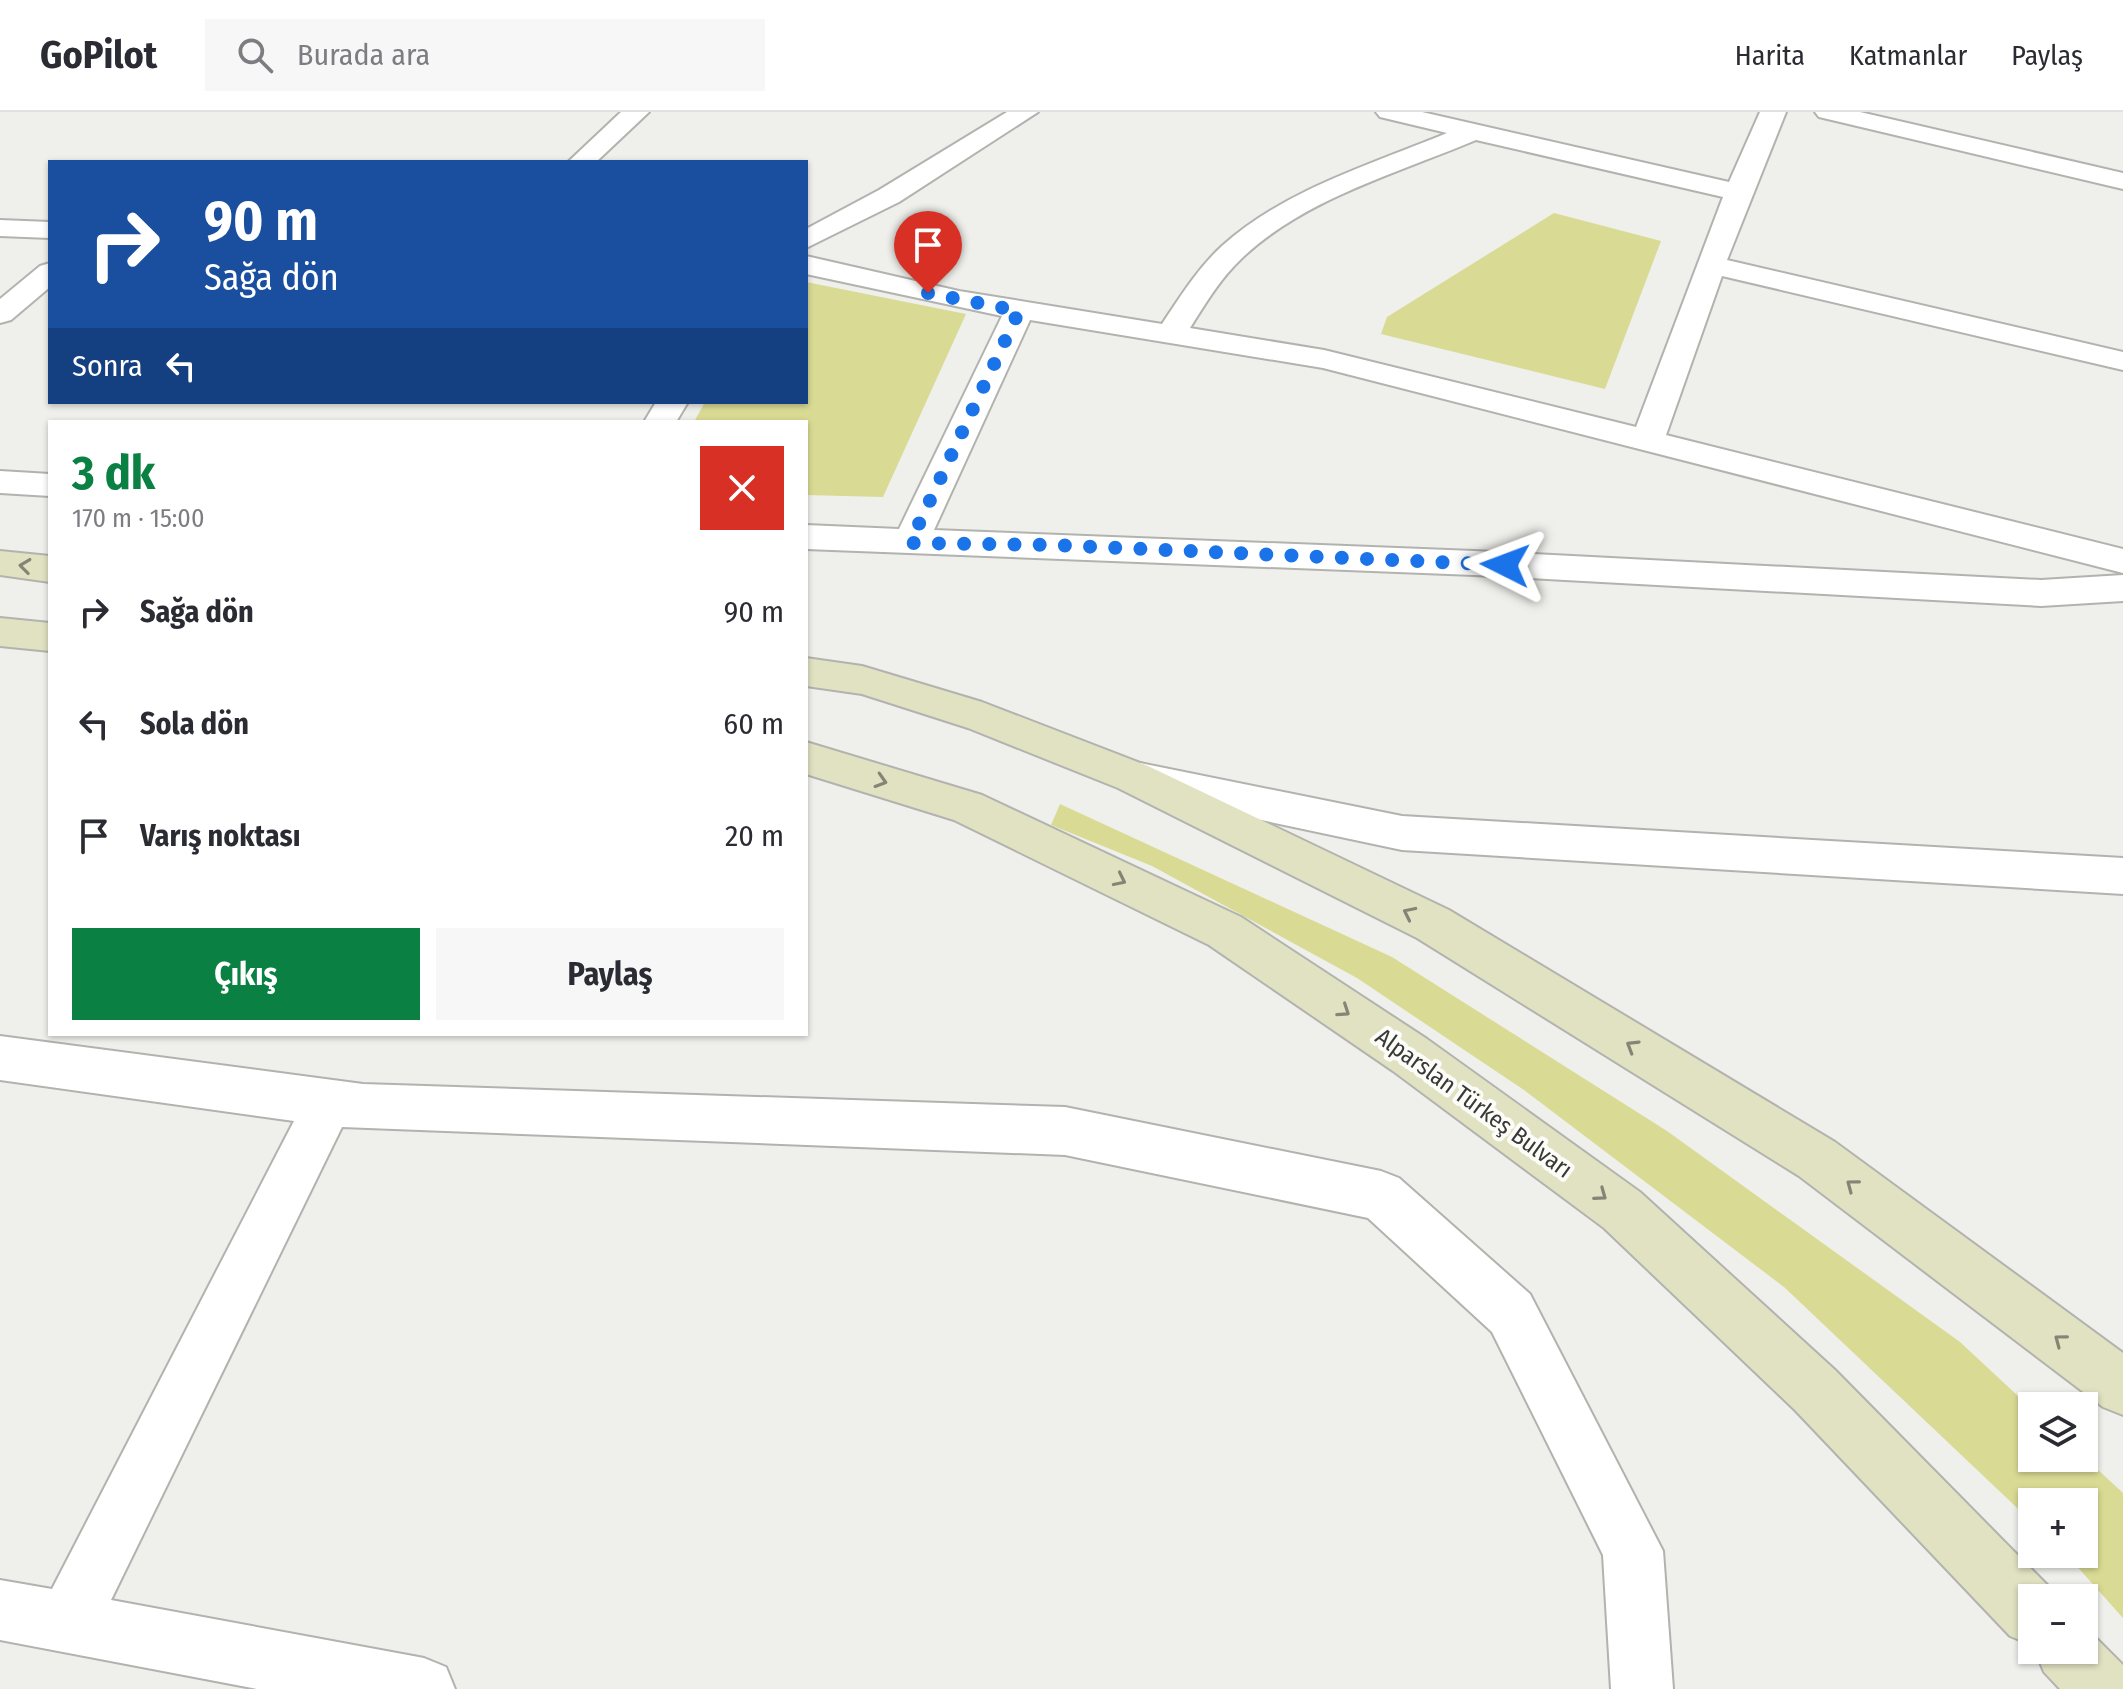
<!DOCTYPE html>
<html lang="tr">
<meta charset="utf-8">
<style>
:root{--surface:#fff;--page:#f7f7f7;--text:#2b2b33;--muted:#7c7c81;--line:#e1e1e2;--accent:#0b8043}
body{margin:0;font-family:"Fira Sans Condensed",sans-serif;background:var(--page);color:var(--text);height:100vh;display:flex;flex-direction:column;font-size:30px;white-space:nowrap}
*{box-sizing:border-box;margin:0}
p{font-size:26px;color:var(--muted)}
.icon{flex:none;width:44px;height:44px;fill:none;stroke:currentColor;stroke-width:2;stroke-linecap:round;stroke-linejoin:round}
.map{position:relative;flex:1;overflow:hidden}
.panel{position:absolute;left:48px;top:308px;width:760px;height:616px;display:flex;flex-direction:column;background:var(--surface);border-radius:0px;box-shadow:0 2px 6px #0004}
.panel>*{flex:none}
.banner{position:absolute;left:48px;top:48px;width:760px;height:244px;border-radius:0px;box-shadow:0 2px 6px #0004;background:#1a4fa0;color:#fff;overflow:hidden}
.buttons{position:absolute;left:2018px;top:1280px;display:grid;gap:16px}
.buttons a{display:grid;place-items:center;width:80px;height:80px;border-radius:0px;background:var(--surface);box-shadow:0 2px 6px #0004;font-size:40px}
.pin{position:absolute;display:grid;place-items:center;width:68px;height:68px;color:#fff;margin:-82px -34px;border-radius:50% 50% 50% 0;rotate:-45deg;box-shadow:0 0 8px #0007}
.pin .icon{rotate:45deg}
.me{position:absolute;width:88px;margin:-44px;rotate:273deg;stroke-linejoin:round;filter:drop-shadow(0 0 6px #0008)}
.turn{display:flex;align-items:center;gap:28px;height:168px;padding:0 24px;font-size:36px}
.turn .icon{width:104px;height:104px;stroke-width:2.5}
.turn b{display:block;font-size:56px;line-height:68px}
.then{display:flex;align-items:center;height:76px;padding:0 24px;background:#0003;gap:16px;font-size:30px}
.round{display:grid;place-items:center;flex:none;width:84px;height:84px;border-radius:0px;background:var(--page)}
.headline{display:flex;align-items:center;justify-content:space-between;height:136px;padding:0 24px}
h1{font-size:48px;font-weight:700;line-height:60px;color:var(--accent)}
.action{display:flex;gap:16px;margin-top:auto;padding:16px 24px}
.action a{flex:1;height:92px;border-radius:0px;background:var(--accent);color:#fff;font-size:32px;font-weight:700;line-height:92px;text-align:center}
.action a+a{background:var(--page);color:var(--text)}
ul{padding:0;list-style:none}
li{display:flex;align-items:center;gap:24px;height:112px;padding:0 24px}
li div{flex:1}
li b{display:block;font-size:30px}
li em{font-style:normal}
header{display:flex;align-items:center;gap:48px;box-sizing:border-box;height:112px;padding:0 40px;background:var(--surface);border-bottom:2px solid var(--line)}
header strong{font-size:38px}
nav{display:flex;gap:44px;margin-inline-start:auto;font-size:28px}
.search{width:560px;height:72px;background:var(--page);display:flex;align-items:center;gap:20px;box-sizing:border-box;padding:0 28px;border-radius:0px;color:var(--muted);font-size:30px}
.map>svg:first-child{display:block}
</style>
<header>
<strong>GoPilot</strong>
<div class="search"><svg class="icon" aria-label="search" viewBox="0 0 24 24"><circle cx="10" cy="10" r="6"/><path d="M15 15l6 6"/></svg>Burada ara</div>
<nav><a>Harita</a><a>Katmanlar</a><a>Paylaş</a></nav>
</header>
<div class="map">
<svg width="2123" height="1577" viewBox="0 0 2123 1577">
<rect width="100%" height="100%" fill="#efefeb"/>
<g fill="#d9db94">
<polygon points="1554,101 1661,129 1605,277 1381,222 1387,205"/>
<polygon points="806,170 966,202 883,385 806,383 806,310 694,310 705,290 806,290"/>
<polygon points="1060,692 1392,845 1667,1019 1960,1230 2032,1297 2032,1346 2084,1345 2123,1381 2123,1506 2066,1442 2084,1442 2084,1390 2032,1390 2032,1410 1784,1175 1524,978 1357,866 1152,754 1051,713"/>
</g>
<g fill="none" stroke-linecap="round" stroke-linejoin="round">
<g stroke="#b2b3ae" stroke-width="4">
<g id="minor">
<polygon points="621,0 649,0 596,50 568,50"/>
<polygon points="1007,0 1038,0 899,90 806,136 806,117 879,78"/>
<path d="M1376,0H1422L1729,70L1760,0H1786L1727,148L2123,240V258L1722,164L1666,323L2123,437V461L1323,256L1030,208L934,418L1474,439L2041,468L2123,463V489L2041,494L1474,463L806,437V413L899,417L1002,204L806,162V144L959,179L1162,212C1180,185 1198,156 1222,134C1284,78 1372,52 1447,21L1380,5ZM1476,28L1723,85L1636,315L1324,238L1190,216C1205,192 1220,167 1241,147C1303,87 1398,61 1476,28Z"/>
<polygon points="0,108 50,110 50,126 0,124"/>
<polygon points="50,151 50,175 11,208 0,211 0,187 40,154"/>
<polygon points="656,290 688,290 676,310 644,310"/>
<polygon points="0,359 50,362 50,384 0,381"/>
<polygon points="1140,651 1402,704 2123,746 2123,782 1402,738 1125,679 1119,667 1125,655"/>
<polygon points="0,924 363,972 1065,995 1381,1059 1399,1066 1530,1182 1663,1439 1673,1577 1611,1577 1603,1443 1492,1220 1368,1106 1065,1043 342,1015 111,1488 424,1546 446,1555 455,1577 257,1577 0,1528 0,1468 52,1477 294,1009 0,968"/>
</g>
</g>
<g stroke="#b2b3ae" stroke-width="4">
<polygon id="tertiary" points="1815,0 1860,0 2123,61 2123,77 1819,5"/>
</g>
<g stroke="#b2b3ae" stroke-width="4">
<g id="secondary">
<polygon points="0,439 50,444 50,470 0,463"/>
<polygon points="0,506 50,511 50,539 0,534"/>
<polygon points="806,546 862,554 982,590 1148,654 1449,798 1835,1030 2123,1241 2123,1303 2103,1295 1799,1064 1417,826 1118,676 968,616 862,582 806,574"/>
<polygon points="806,630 982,683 1241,805 1427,927 1640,1080 1835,1258 2054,1480 2056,1486 2032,1486 2032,1533 2010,1524 1795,1298 1604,1116 1393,959 1209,833 954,708 806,662"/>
<polygon points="2084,1514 2123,1553 2123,1577 2060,1577 2044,1560 2035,1538 2084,1538"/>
</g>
</g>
<use href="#minor" fill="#fff" fill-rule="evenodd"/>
<use href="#tertiary" fill="#fff" fill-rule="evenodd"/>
<use href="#secondary" fill="#e1e2c2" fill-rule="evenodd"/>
</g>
<defs><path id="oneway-chevron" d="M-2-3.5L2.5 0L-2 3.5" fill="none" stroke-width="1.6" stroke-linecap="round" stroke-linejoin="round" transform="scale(2)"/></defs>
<g stroke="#858576">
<use href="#oneway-chevron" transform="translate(25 454) rotate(-173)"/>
<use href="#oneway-chevron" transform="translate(881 669) rotate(17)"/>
<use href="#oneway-chevron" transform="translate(1120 768) rotate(26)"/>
<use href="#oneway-chevron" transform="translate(1409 801) rotate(-154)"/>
<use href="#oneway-chevron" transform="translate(1344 899) rotate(34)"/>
<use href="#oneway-chevron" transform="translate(1632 934) rotate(-149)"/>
<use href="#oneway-chevron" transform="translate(1852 1073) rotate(-143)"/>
<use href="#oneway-chevron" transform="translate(1601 1083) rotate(36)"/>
<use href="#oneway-chevron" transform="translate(2060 1228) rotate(-143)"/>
</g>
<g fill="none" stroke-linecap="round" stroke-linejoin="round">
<polyline stroke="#1a73e8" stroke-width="14" stroke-dasharray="0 25.2" points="928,181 1019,199 910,431 1053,433 1505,453"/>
</g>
<g text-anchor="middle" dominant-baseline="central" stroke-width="8" stroke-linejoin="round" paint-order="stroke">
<g font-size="24" fill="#393937" stroke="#fcfcf8">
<text transform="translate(1474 991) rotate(36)">Alparslan Türkeş Bulvarı</text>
</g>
</g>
</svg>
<div class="buttons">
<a><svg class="icon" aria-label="layers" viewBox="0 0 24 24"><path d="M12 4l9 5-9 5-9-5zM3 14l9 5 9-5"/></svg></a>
<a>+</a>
<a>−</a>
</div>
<div class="pin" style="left:928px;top:181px;background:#d93025"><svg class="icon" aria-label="arrive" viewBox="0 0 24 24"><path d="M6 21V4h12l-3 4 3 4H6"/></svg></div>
<svg class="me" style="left:1505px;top:453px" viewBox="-20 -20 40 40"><path d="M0-17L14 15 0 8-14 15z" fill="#1a73e8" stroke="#fff" stroke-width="4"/></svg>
<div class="banner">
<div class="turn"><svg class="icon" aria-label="right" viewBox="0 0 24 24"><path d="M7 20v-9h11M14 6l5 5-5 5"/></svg><div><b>90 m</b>Sağa dön</div></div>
<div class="then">Sonra<svg class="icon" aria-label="left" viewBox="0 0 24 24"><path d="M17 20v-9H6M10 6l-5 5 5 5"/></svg></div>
</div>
<section class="panel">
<div class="headline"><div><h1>3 dk</h1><p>170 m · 15:00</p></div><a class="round" style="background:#d93025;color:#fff"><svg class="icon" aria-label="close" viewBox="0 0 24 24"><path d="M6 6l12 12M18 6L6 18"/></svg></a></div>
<ul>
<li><svg class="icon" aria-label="right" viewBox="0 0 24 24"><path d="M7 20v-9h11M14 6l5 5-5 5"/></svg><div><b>Sağa dön</b></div><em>90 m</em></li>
<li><svg class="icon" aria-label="left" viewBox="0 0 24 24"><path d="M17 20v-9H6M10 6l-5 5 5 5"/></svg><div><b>Sola dön</b></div><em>60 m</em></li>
<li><svg class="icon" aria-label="arrive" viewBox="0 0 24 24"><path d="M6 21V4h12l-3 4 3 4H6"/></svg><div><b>Varış noktası</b></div><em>20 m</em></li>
</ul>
<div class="action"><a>Çıkış</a><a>Paylaş</a></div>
</section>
</div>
